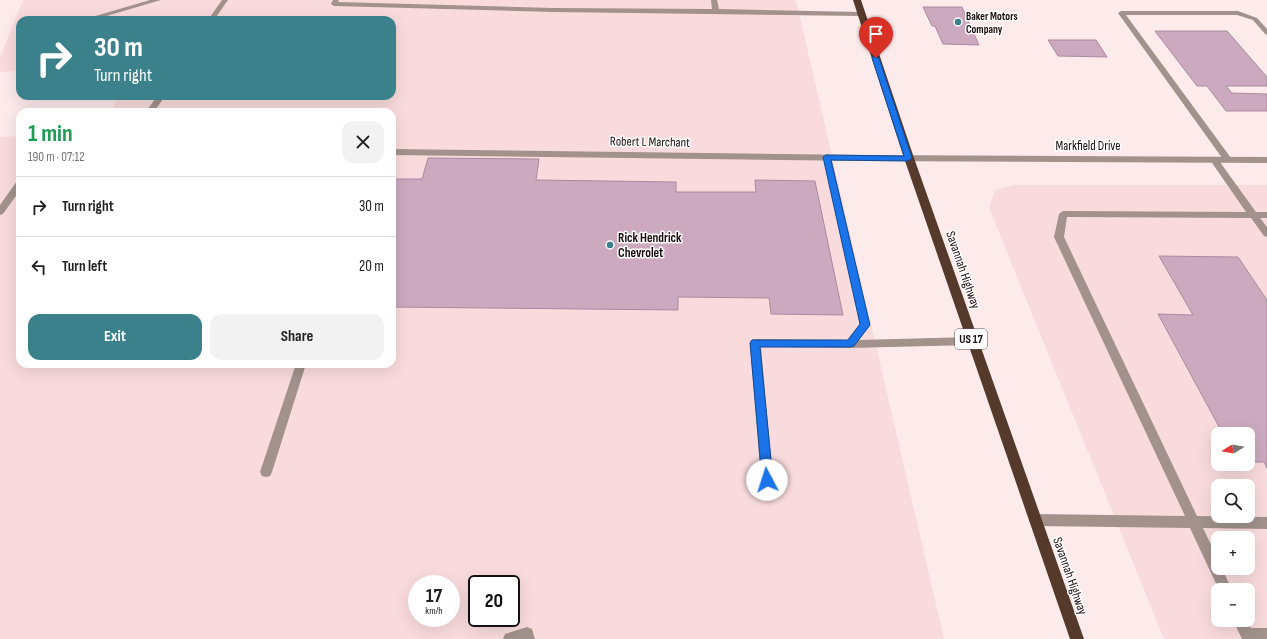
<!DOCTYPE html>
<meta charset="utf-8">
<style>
:root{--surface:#fff;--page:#f2f2f2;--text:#222;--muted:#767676;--line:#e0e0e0;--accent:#3a818b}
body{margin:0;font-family:"Sofia Sans Condensed",sans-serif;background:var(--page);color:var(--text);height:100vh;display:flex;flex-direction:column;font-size:15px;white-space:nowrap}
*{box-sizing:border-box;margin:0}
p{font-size:13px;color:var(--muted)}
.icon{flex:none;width:22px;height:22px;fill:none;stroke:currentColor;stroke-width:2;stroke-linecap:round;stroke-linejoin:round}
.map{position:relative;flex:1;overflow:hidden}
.panel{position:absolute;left:16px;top:108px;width:380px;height:260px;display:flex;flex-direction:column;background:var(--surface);border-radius:12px;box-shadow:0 4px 16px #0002}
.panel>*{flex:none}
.hud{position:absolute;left:16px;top:16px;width:380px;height:84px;border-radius:12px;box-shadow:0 4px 16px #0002;background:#3a818b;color:#fff;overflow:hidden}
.needle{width:26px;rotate:259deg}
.tools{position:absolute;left:1211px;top:427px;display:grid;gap:8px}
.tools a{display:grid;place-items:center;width:44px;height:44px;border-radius:8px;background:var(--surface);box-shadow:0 4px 16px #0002;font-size:20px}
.speed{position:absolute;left:408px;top:575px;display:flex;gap:8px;font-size:20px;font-weight:700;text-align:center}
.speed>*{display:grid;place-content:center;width:52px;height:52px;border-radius:50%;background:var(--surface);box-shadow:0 4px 16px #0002;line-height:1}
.speed small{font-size:10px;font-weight:400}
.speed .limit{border:2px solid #111;border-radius:6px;background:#fff;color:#111}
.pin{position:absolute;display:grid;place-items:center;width:34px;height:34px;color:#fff;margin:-41px -17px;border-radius:50% 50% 50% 0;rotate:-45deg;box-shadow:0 0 4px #0007}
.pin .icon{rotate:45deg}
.me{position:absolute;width:44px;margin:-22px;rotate:355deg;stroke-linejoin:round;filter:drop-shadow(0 0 3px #0008)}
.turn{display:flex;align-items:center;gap:14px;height:84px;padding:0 12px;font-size:18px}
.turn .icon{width:52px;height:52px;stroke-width:2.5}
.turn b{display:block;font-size:28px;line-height:34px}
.round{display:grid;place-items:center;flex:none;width:42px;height:42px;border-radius:12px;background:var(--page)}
.headline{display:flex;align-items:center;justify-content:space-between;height:68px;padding:0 12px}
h1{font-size:24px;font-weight:700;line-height:30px;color:#1e9e55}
.primary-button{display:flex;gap:8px;margin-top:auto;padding:8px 12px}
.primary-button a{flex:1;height:46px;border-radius:12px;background:var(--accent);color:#fff;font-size:16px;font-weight:700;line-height:46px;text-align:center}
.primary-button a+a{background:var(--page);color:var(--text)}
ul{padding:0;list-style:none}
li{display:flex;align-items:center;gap:12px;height:60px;padding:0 12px;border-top:1px solid var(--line)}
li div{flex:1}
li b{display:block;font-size:15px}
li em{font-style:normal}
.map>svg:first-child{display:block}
</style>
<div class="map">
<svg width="1267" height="639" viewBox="0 0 1267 639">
<rect width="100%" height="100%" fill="#fdebec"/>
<g fill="#fadbdd" fill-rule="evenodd">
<path d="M23,0H796L944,639H0V137L20,136V364H392V112H108L121,96H392V20H20V71L0,72V57ZM417,584H451V618H417ZM477,584H511V618H477Z"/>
<path d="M1013,185H1267V639H1164L989,208L995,190ZM1218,434H1248V464H1218ZM1218,486H1248V516H1218ZM1218,538H1248V568H1218ZM1218,590H1248V620H1218Z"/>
</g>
<g fill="#cca9bf" stroke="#aa899e">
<polygon points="923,7 962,7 979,45 943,44 935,26 932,26"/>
<polygon points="1155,31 1227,31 1267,77 1267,86 1226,86 1232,93 1267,94 1267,111 1226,111 1207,86 1197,86"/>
<polygon points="1048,40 1096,40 1107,57 1058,56"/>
<polygon points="428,158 539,159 536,180 676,182 676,192 756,192 755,180 815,181 843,315 771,314 769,298 678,297 678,310 392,307 392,179 422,179"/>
<polygon points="1159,256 1238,257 1267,300 1267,468 1264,462 1248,462 1248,434 1223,434 1158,314 1193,315"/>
</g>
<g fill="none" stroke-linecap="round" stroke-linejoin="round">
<g fill="#a2928b" fill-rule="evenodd">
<polygon points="150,0 161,0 93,20 82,20"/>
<polygon points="222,0 228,0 214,20 208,20"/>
<polygon points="333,0 339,0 338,2 554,8 712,9 711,0 717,0 719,9 861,12 864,14 861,16 554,12 334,6 331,4"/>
<polygon points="1238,11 1257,18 1267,29 1267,35 1265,34 1253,20 1237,15 1126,15 1231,158 1232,160 1231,162 1225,162 1118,13 1121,11"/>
<polygon points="157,96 165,96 154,112 146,112"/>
<polygon points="827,154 831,157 870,325 859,340 972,337 976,338 977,341 976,344 972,345 850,348 761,347 773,480 771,484 767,486 763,484 761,480 750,343 751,340 755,339 847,340 860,324 823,157"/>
<polygon points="1214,157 1217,158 1256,212 1267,212 1267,218 1260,218 1267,227 1267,237 1264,236 1251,218 1067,217 1064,237 1197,516 1267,517 1267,529 1203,528 1218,559 1218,568 1222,568 1232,590 1219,590 1190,528 1035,526 1031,524 1029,520 1031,516 1035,514 1185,516 1054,237 1059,214 1063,211 1246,212 1210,160"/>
<polygon points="20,180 20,190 3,214 0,215 0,205 17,181"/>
<polygon points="296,364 306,364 272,472 270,476 266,477 262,476 260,472"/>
<polygon points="1233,620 1247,620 1251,628 1267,628 1267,639 1242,639"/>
<polygon points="527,627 532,629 535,639 503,639 505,634"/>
</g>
<polygon fill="#a2928b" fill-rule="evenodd" points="392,149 863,155 1267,157 1267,163 863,161 392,155"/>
<polygon fill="#553a2c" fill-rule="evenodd" points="853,0 861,0 914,158 1084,639 1070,639 904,158"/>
</g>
<polygon fill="#1a73e8" stroke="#114b97" points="873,56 879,58 912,158 908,161 831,160 870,325 854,346 850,347 760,347 773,480 771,484 767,485 763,484 762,480 750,343 752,340 848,340 860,324 823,157 826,155 904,156 872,58"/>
<g fill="#3a818b" stroke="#fdfdfd" stroke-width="1.5">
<circle cx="958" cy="22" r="4"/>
<circle cx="610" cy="245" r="4"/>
</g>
<g text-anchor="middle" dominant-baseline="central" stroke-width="3" stroke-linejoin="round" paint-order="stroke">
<g font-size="11" font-weight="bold" fill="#1a0c0d" stroke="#fdfdfd" text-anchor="start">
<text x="966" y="16">Baker Motors<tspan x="966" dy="13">Company</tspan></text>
</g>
<rect fill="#fdfdfd" stroke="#5e5455" stroke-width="1" x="955" y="329" width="32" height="20" rx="3"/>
<g font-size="12" font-weight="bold" fill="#1a0c0d">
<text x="971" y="339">US 17</text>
</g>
<g font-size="13" fill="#1a0c0d" stroke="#fdfdfd">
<text transform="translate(650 142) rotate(1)">Robert L Marchant</text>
<text x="1088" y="146">Markfield Drive</text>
<text transform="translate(963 270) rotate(71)">Savannah Highway</text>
<text transform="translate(1070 576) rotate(71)">Savannah Highway</text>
</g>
<g font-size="13" font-weight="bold" fill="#1a0c0d" stroke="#fdfdfd" text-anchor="start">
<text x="618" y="238">Rick Hendrick<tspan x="618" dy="15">Chevrolet</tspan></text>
</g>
</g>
</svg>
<div class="tools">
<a><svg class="needle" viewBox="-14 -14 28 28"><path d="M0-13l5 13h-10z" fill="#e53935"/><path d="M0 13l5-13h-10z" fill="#767676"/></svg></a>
<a><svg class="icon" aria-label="search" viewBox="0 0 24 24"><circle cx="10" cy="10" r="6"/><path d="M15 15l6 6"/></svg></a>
<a>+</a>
<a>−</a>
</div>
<div class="speed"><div>17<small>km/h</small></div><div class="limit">20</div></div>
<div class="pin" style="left:876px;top:58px;background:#d93025"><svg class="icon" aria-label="arrive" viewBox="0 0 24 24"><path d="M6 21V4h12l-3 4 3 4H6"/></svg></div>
<svg class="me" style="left:767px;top:480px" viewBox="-20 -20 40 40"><circle r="19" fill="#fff"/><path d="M0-13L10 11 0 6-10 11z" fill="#1a73e8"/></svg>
<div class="hud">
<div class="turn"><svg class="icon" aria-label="right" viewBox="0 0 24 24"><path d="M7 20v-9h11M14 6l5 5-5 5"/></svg><div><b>30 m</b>Turn right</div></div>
</div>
<section class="panel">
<div class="headline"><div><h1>1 min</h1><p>190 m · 07:12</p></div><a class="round"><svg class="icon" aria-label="close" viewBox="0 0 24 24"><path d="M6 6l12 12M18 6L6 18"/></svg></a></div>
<ul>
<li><svg class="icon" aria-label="right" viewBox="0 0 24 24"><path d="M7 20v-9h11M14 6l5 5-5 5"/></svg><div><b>Turn right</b></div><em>30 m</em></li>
<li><svg class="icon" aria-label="left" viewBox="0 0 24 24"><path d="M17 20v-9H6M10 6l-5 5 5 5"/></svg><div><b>Turn left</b></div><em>20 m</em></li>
</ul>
<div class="primary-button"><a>Exit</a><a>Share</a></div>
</section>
</div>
